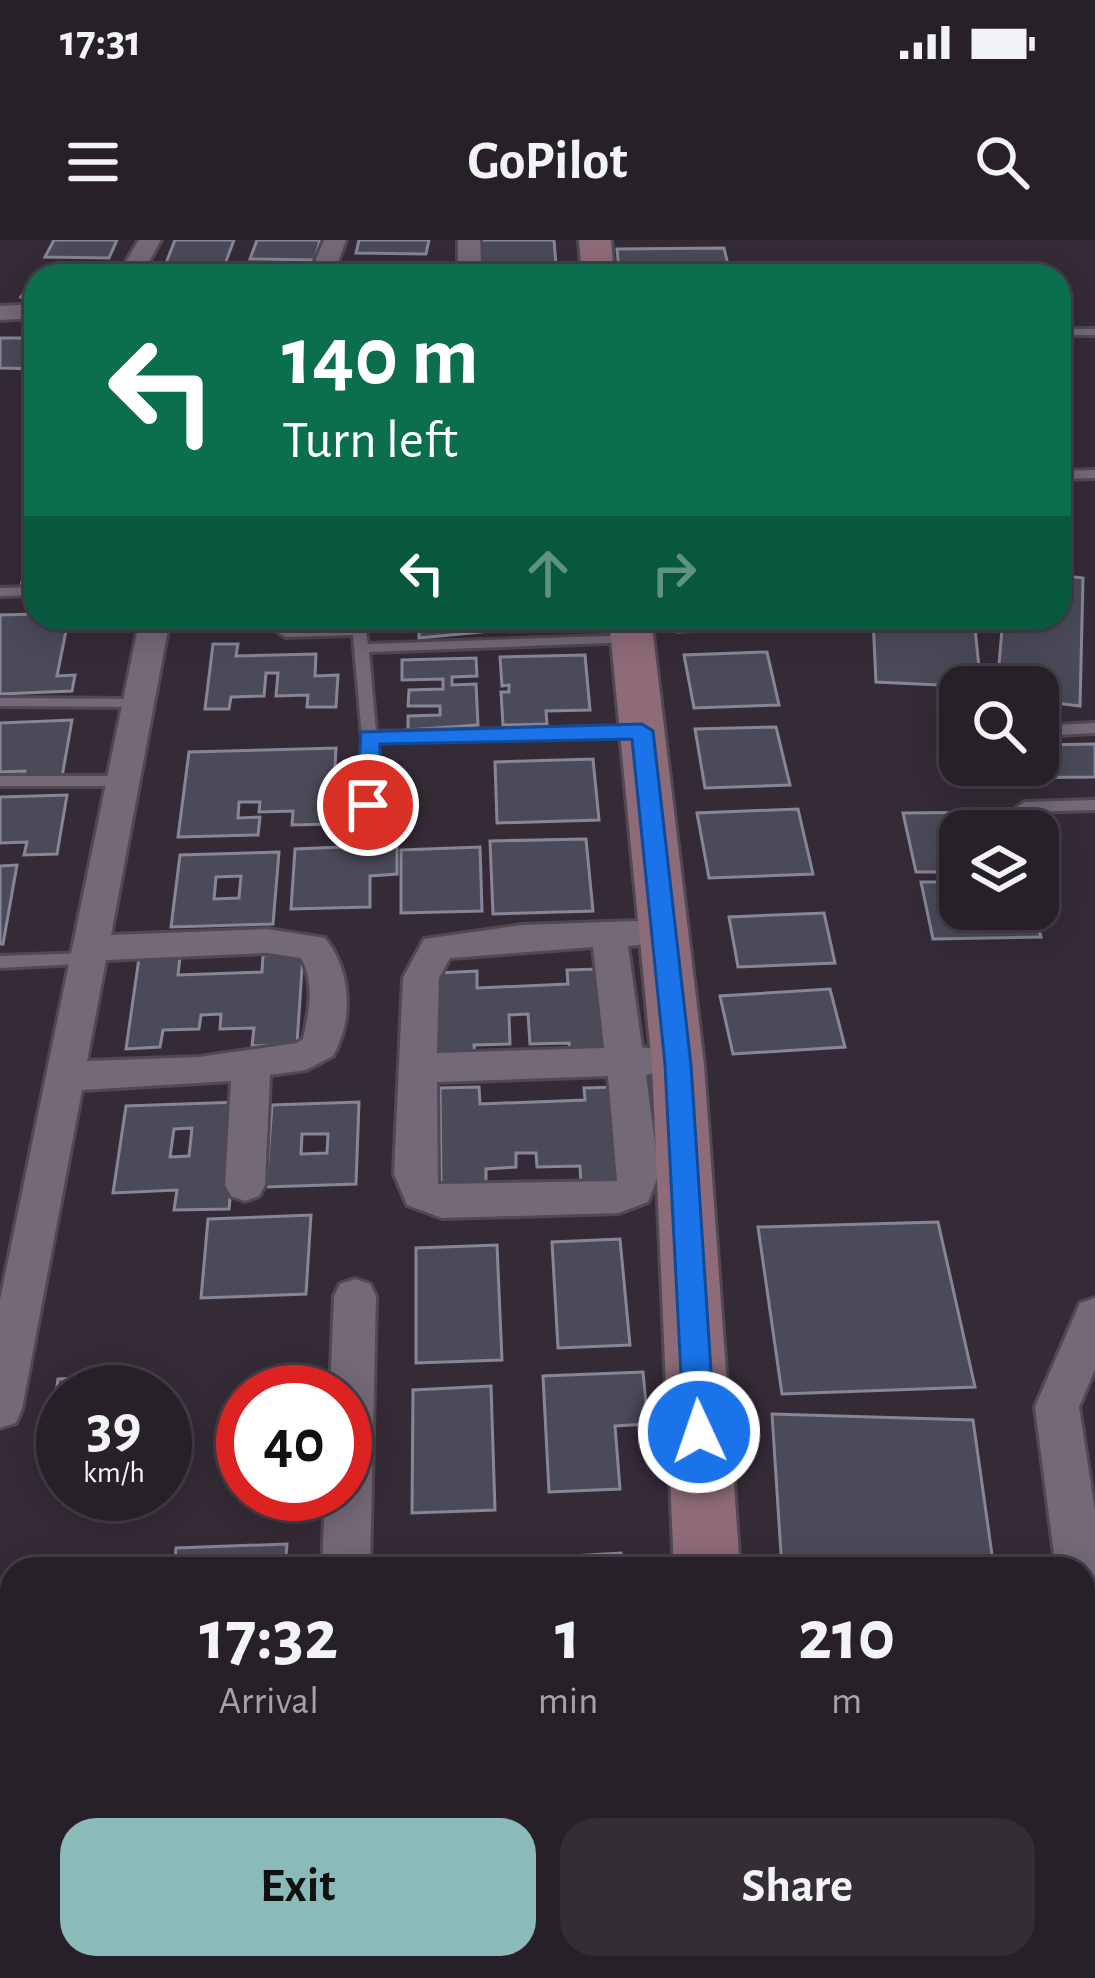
<!DOCTYPE html>
<style>
:root{--surface:#282029;--page:#342d35;--text:#f1f3f6;--muted:#a5a3a8;--line:#443e46;--accent:#8bbbb9}
body{margin:0;font-family:"Alegreya Sans",sans-serif;background:var(--page);color:var(--text);height:100vh;display:flex;flex-direction:column;font-size:45px;white-space:nowrap}
*{box-sizing:border-box;margin:0}
p{font-size:39px;color:var(--muted)}
.icon{flex:none;width:66px;height:66px;fill:none;stroke:currentColor;stroke-width:2;stroke-linecap:round;stroke-linejoin:round}
.map{position:relative;flex:1;overflow:hidden}
.drawer{position:absolute;left:0px;top:1317px;width:1095px;height:423px;display:flex;flex-direction:column;background:var(--surface);border-radius:36px 36px 0 0;box-shadow:0 6px 30px #0003,0 0 0 3px var(--line)}
.drawer>*{flex:none}
.hud{position:absolute;left:24px;top:24px;width:1047px;height:366px;border-radius:36px;box-shadow:0 6px 30px #0003,0 0 0 3px var(--line);background:#0b6e4f;color:#fff;overflow:hidden}
.controls{position:absolute;left:939px;top:426px;display:grid;gap:24px}
.controls a{display:grid;place-items:center;width:120px;height:120px;border-radius:24px;background:var(--surface);box-shadow:0 6px 30px #0003,0 0 0 3px var(--line);font-size:60px}
.speed{position:absolute;left:36px;top:1125px;display:flex;gap:24px;font-size:60px;font-weight:700;text-align:center}
.speed>*{display:grid;place-content:center;width:156px;height:156px;border-radius:50%;background:var(--surface);box-shadow:0 6px 30px #0003,0 0 0 3px var(--line);line-height:1}
.speed small{font-size:30px;font-weight:400}
.speed .limit{border:18px solid #d22;background:#fff;color:#111}
.pin{position:absolute;display:grid;place-items:center;width:102px;height:102px;color:#fff;margin:-51px;border:6px solid #fff;border-radius:50%;box-shadow:0 3px 12px #0007}
.me{position:absolute;width:132px;margin:-66px;rotate:357deg;stroke-linejoin:round;filter:drop-shadow(0 0 9px #0008)}
.turn{display:flex;align-items:center;gap:42px;height:252px;padding:0 60px;font-size:54px}
.turn .icon{width:156px;height:156px;stroke-width:2.5}
.turn b{display:block;font-size:84px;line-height:102px}
.lanes{display:flex;align-items:center;height:114px;padding:0 60px;background:#0003;justify-content:center;gap:60px;direction:ltr}
.lanes .off{opacity:.35}
.eta{display:flex;justify-content:space-evenly;align-items:center;height:204px;text-align:center}
.eta b{font-size:72px;font-weight:700;line-height:84px}
.button{display:flex;gap:24px;margin-top:auto;padding:24px 60px}
.button a{flex:1;height:138px;border-radius:36px;background:var(--accent);color:#111;font-size:48px;font-weight:700;line-height:138px;text-align:center}
.button a+a{background:var(--page);color:var(--text)}
.status{display:flex;justify-content:space-between;align-items:center;height:84px;padding:0 60px;background:var(--surface);direction:ltr}
.status svg{height:33px;fill:currentColor}
header{display:flex;justify-content:space-between;align-items:center;height:156px;padding:0 60px;background:var(--surface);font-size:54px;font-weight:700}
.map>svg:first-child{display:block}
</style>
<div class="status"><b>17:31</b><svg viewBox="0 0 49 12"><path d="M0 12V9h3v3zM5 12V6h3v6zM10 12V3h3v9zM15 12V0h3v12zM26 1h20v11H26zM47 4h2v5h-2z"/></svg></div>
<header><svg class="icon" aria-label="menu" viewBox="0 0 24 24"><path d="M4 6h16M4 12h16M4 18h16"/></svg>GoPilot<svg class="icon" aria-label="search" viewBox="0 0 24 24"><circle cx="10" cy="10" r="6"/><path d="M15 15l6 6"/></svg></header>
<div class="map">
<svg width="1095" height="1738" viewBox="0 0 1095 1738">
<rect width="100%" height="100%" fill="#352b37"/>
<g fill="#4a4a59" stroke="#868697" stroke-width="3" fill-rule="evenodd">
<polygon points="54,0 117,0 109,18 45,17"/>
<polygon points="175,0 234,0 225,24 166,23"/>
<polygon points="257,0 320,0 315,20 250,19"/>
<polygon points="359,0 429,0 426,14 356,13"/>
<polygon points="473,0 554,0 557,36 475,36"/>
<polygon points="724,8 729,29 619,30 617,9"/>
<polygon points="349,28 422,29 420,36 347,36"/>
<polygon points="41,29 101,33 36,36 36,58 21,57"/>
<polygon points="0,98 36,98 36,129 0,128"/>
<polygon points="31,303 36,303 36,349 20,350"/>
<polygon points="1059,335 1083,338 1080,466 1038,461 1038,447 997,447 1003,378 1059,378"/>
<polygon points="36,374 36,378 85,378 83,390 66,391 57,436 75,435 72,451 0,454 0,375"/>
<polygon points="183,378 263,378 262,386 182,388"/>
<polygon points="419,378 482,378 482,392 419,398 419,390 447,389 447,383 419,383"/>
<polygon points="497,378 583,378 584,386 498,388"/>
<polygon points="675,378 772,378 775,389 677,392"/>
<polygon points="873,378 974,378 981,447 876,442"/>
<polygon points="213,404 238,404 236,416 316,414 315,436 338,435 336,467 307,467 308,455 276,456 278,433 266,433 264,456 231,457 229,469 205,469"/>
<polygon points="767,412 779,465 694,468 684,415"/>
<polygon points="585,415 590,470 546,471 547,484 503,485 501,452 509,452 509,445 502,446 500,417"/>
<polygon points="476,418 477,436 452,437 452,445 476,444 478,485 408,490 408,476 440,475 440,466 408,466 409,450 443,449 443,439 402,440 402,420"/>
<polygon points="72,480 62,537 23,539 25,531 0,532 0,483"/>
<polygon points="776,487 790,545 705,548 695,489"/>
<polygon points="1095,504 1095,537 1002,538 998,525 1038,525 1038,505"/>
<polygon points="336,508 332,584 292,585 293,571 259,572 260,562 239,562 238,578 260,577 258,595 178,597 189,512"/>
<polygon points="593,519 599,580 497,583 495,522"/>
<polygon points="67,555 57,614 24,615 27,602 0,603 0,557"/>
<polygon points="798,569 813,634 709,638 697,573"/>
<polygon points="1007,572 1013,591 960,591 960,632 916,632 903,573"/>
<polygon points="367,597 397,597 397,634 370,636 370,667 291,669 295,609 367,606"/>
<polygon points="586,599 593,671 493,674 490,601"/>
<polygon points="480,607 482,671 401,673 401,610"/>
<path d="M279,612L273,684L171,687L180,615ZM241,636L239,658L214,659L216,637Z"/>
<polygon points="17,625 3,704 0,704 0,626"/>
<polygon points="921,642 960,642 960,669 1033,669 1041,697 933,699"/>
<polygon points="824,673 835,723 738,727 729,677"/>
<polygon points="303,714 297,804 252,806 254,788 220,789 221,774 201,775 199,789 163,790 160,807 126,809 139,718 180,717 178,735 262,732 263,715"/>
<polygon points="600,729 607,817 571,818 569,803 530,804 528,774 509,775 510,804 474,805 475,820 439,821 437,733 477,731 477,748 568,744 567,730"/>
<polygon points="830,749 845,807 733,814 720,756"/>
<polygon points="479,847 480,864 585,860 584,848 617,847 627,944 581,946 580,926 537,927 536,913 516,913 516,927 486,929 486,948 441,950 440,848"/>
<path d="M239,862L229,969L174,970L177,950L113,953L126,866ZM192,888L189,916L170,917L174,889Z"/>
<path d="M359,862L356,944L266,947L272,865ZM302,894H328L327,913L301,914Z"/>
<polygon points="311,975 306,1054 201,1058 208,979"/>
<polygon points="938,982 975,1147 782,1154 758,987"/>
<polygon points="620,999 630,1105 558,1108 552,1002"/>
<polygon points="497,1005 502,1120 416,1123 416,1008"/>
<polygon points="643,1132 648,1184 615,1186 620,1249 549,1252 543,1136"/>
<polygon points="145,1135 143,1152 63,1152 63,1170 53,1171 58,1139"/>
<polygon points="491,1146 495,1270 412,1273 413,1150"/>
<polygon points="772,1174 973,1180 994,1329 782,1329"/>
<polygon points="287,1304 285,1329 174,1329 176,1308"/>
<polygon points="621,1313 623,1329 537,1329 537,1318"/>
<polygon points="123,1316 122,1329 21,1329 23,1319"/>
<rect x="0" y="1489" width="12" height="62"/>
<polygon points="1083,1596 1095,1658 1095,1732 902,1734 901,1728 1083,1728"/>
<rect x="381" y="1728" width="104" height="10"/>
<polygon points="565,1728 681,1728 566,1734"/>
</g>
<g fill="none" stroke-linecap="round" stroke-linejoin="round">
<g stroke="#504852" stroke-width="6">
<g id="lane">
<rect x="1059" y="89" width="36" height="6"/>
<polygon points="1095,230 1095,238 1059,239 1059,231"/>
<polygon points="36,347 36,355 0,356 0,348"/>
<polygon points="280,378 294,378 293,389 365,388 368,404 638,395 640,398 633,402 369,412 376,492 641,486 648,491 641,496 376,501 376,565 368,570 363,569 362,497 353,395 286,397 279,393"/>
<polygon points="0,458 138,459 145,463 138,467 0,466"/>
<polygon points="1095,483 1095,493 1038,496 1038,486"/>
<polygon points="0,536 123,536 131,541 123,546 0,546"/>
<polygon points="1095,560 1095,570 1025,572 1017,567 1025,562"/>
<polygon points="89,713 95,715 97,719 95,723 0,728 0,716"/>
</g>
</g>
<g stroke="#504852" stroke-width="6">
<g id="street">
<polygon points="139,0 161,0 141,36 117,36"/>
<polygon points="324,0 346,0 333,36 309,36"/>
<polygon points="458,0 480,0 482,36 458,36"/>
<polygon points="36,64 36,78 0,80 0,66"/>
<path d="M140,378H170L111,695L267,689L325,698C351,730 354,779 333,816L306,830L270,835L265,945L259,956L245,961L231,956L225,945L231,841L82,850L22,1169L16,1183L0,1188V1060ZM267,713L301,718C315,743 309,772 303,799L297,803L199,817L87,821L106,720Z"/>
<path d="M664,680L677,683L682,692L677,701L628,706L642,807L664,811L670,821L664,831L646,835L659,934L648,962L619,973L442,978L407,965L394,934L403,738L424,699L522,685ZM593,707L604,808L437,813L439,738L450,718ZM608,836L617,941L438,944L437,842Z"/>
<polygon points="355,1039 370,1044 376,1056 370,1329 322,1329 325,1254 345,1254 345,1152 330,1152 334,1056 340,1044"/>
<polygon points="1095,1058 1095,1129 1079,1167 1095,1271 1095,1417 1083,1412 1083,1329 1056,1329 1035,1167 1080,1063"/>
<polygon points="305,1728 361,1728 360,1738 304,1738"/>
</g>
</g>
<g stroke="#504852" stroke-width="6">
<g id="secondary">
<polygon points="579,0 611,0 614,36 582,36"/>
<polygon points="609,378 651,378 704,825 740,1329 674,1329 652,825"/>
<polygon points="692,1728 768,1728 769,1738 693,1738"/>
</g>
</g>
<use href="#lane" fill="#746977" fill-rule="evenodd"/>
<use href="#street" fill="#746977" fill-rule="evenodd"/>
<use href="#secondary" fill="#8e6b78" fill-rule="evenodd"/>
</g>
<polygon fill="#1a73e8" stroke="#114b97" stroke-width="3" points="642,484 653,491 691,825 715,1192 710,1201 699,1205 688,1201 684,1192 665,825 632,499 380,504 380,565 368,572 357,565 361,492"/>
</svg>
<div class="controls">
<a><svg class="icon" aria-label="search" viewBox="0 0 24 24"><circle cx="10" cy="10" r="6"/><path d="M15 15l6 6"/></svg></a>
<a><svg class="icon" aria-label="layers" viewBox="0 0 24 24"><path d="M12 4l9 5-9 5-9-5zM3 14l9 5 9-5"/></svg></a>
</div>
<div class="speed"><div>39<small>km/h</small></div><div class="limit">40</div></div>
<div class="pin" style="left:368px;top:565px;background:#d93025"><svg class="icon" aria-label="arrive" viewBox="0 0 24 24"><path d="M6 21V4h12l-3 4 3 4H6"/></svg></div>
<svg class="me" style="left:699px;top:1192px" viewBox="-20 -20 40 40"><circle r="17" fill="#1a73e8" stroke="#fff" stroke-width="3"/><path d="M0-11L8 9 0 5-8 9z" fill="#fff"/></svg>
<div class="hud">
<div class="turn"><svg class="icon" aria-label="left" viewBox="0 0 24 24"><path d="M17 20v-9H6M10 6l-5 5 5 5"/></svg><div><b>140 m</b>Turn left</div></div>
<div class="lanes"><svg class="icon" aria-label="left" viewBox="0 0 24 24"><path d="M17 20v-9H6M10 6l-5 5 5 5"/></svg><svg class="icon off" aria-label="ahead" viewBox="0 0 24 24"><path d="M12 20V5M6 11l6-6 6 6"/></svg><svg class="icon off" aria-label="right" viewBox="0 0 24 24"><path d="M7 20v-9h11M14 6l5 5-5 5"/></svg></div>
</div>
<section class="drawer">
<div class="eta">
<div><b>17:32</b><p>Arrival</p></div>
<div><b>1</b><p>min</p></div>
<div><b>210</b><p>m</p></div>
</div>
<div class="button"><a>Exit</a><a>Share</a></div>
</section>
</div>
